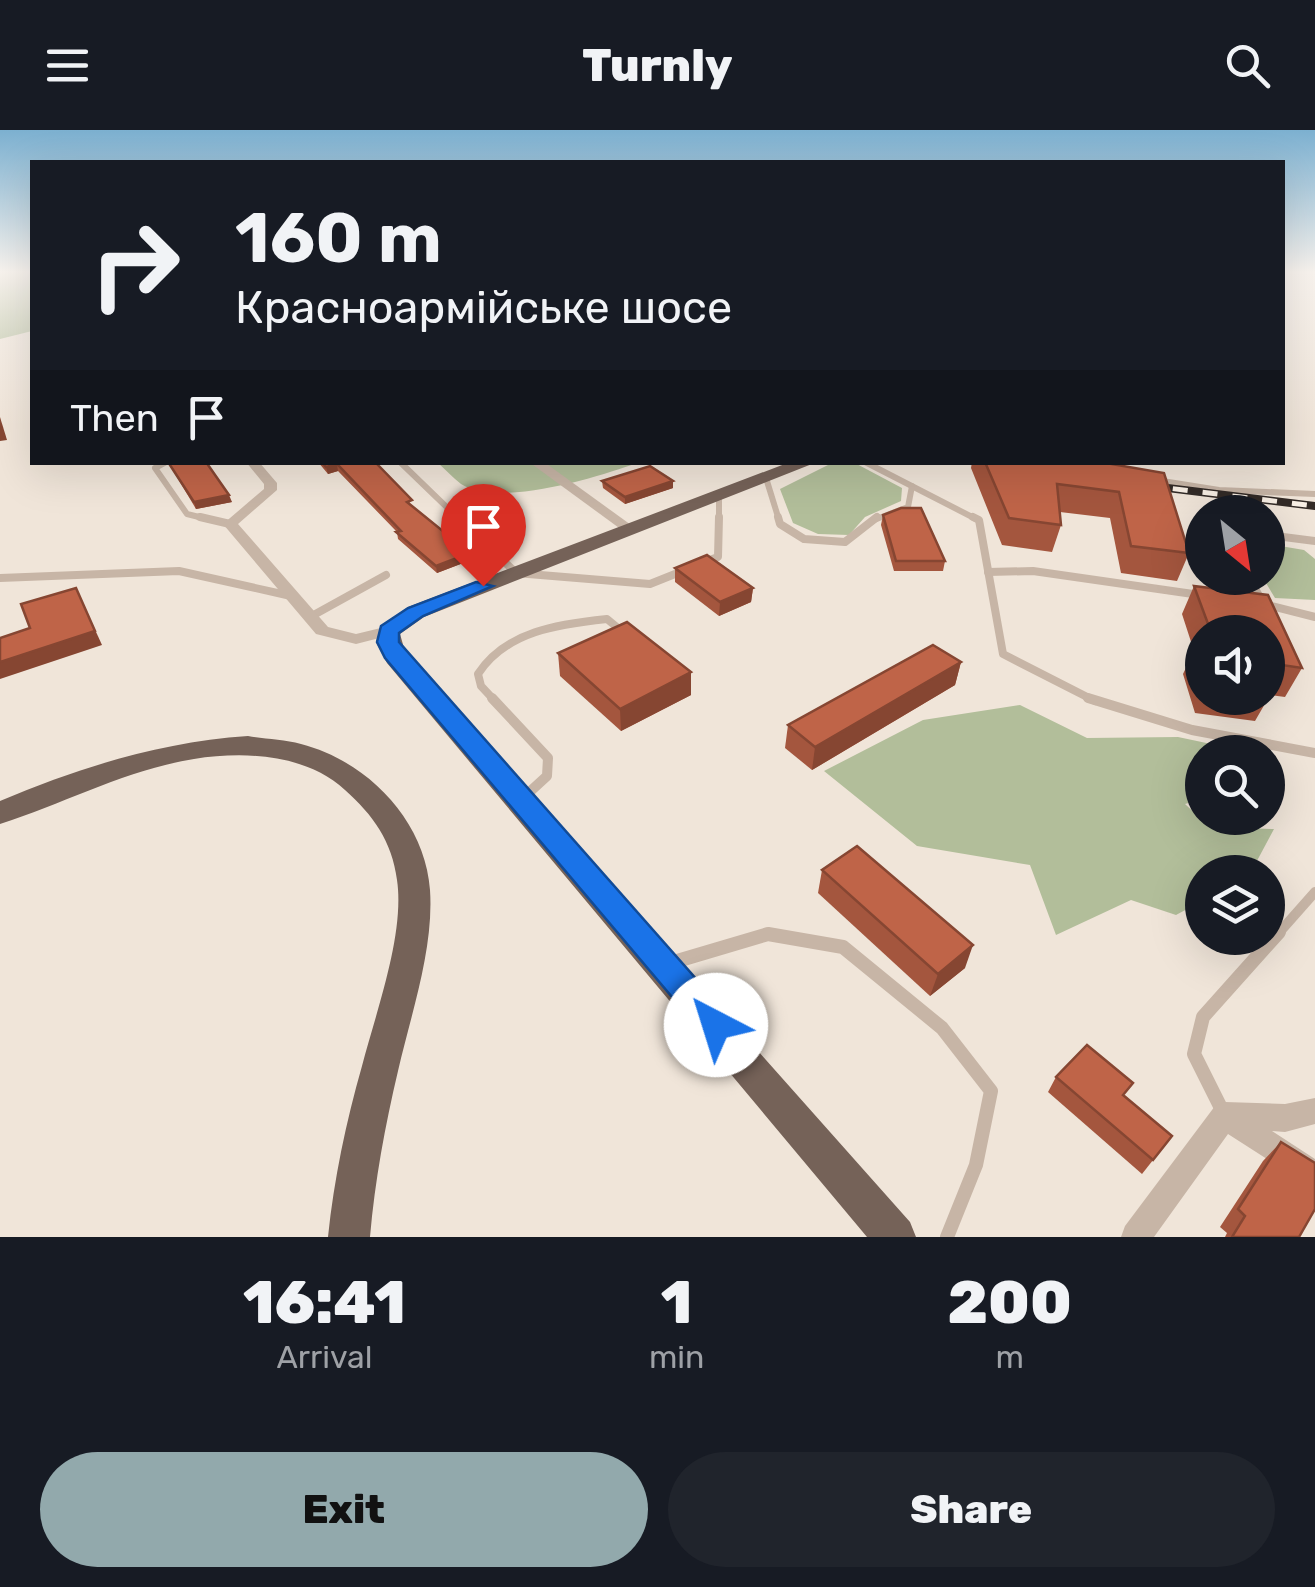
<!DOCTYPE html>
<meta charset="utf-8">
<style>
:root{--surface:#171b24;--page:#20242c;--text:#f1f3f6;--muted:#9ea1a6;--accent:#92a9ac}
body{margin:0;font-family:Rubik,sans-serif;background:var(--page);color:var(--text);height:100vh;display:flex;flex-direction:column;font-size:38px;white-space:nowrap}
*{box-sizing:border-box;margin:0}
p{font-size:32px;color:var(--muted)}
.icon{flex:none;width:55px;height:55px;fill:none;stroke:currentColor;stroke-width:2;stroke-linecap:round;stroke-linejoin:round}
.map{position:relative;height:1107px;overflow:hidden}
.sheet{display:flex;flex-direction:column;background:var(--surface);flex:1}
.sheet>*{flex:none}
.top-card{position:absolute;left:30px;top:30px;width:1255px;height:305px;border-radius:0px;box-shadow:0 10px 40px #0002;background:#171b24;color:var(--text);overflow:hidden}
.needle{width:65px;rotate:150deg}
.buttons{position:absolute;left:1185px;top:365px;display:grid;gap:20px}
.buttons a{display:grid;place-items:center;width:100px;height:100px;border-radius:50%;background:var(--surface);box-shadow:0 10px 40px #0002;font-size:50px}
.pin{position:absolute;display:grid;place-items:center;width:85px;height:85px;color:#fff;margin:-102px -42px;border-radius:50% 50% 50% 0;rotate:-45deg;box-shadow:0 0 10px #0007}
.pin .icon{rotate:45deg}
.me{position:absolute;width:110px;margin:-55px;rotate:320deg;stroke-linejoin:round;filter:drop-shadow(0 0 8px #0008)}
.turn{display:flex;align-items:center;gap:35px;height:210px;padding:0 40px;font-size:45px}
.turn .icon{width:130px;height:130px;stroke-width:2.5}
.turn b{display:block;font-size:70px;line-height:85px}
.then{display:flex;align-items:center;height:95px;padding:0 40px;background:#0003;gap:20px;font-size:38px}
.eta{display:flex;justify-content:space-evenly;align-items:center;height:170px;text-align:center}
.eta b{font-size:60px;font-weight:800;line-height:70px}
.button{display:flex;gap:20px;margin-top:auto;padding:20px 40px}
.button a{flex:1;height:115px;border-radius:60px;background:var(--accent);color:#111;font-size:40px;font-weight:800;line-height:115px;text-align:center}
.button a+a{background:var(--page);color:var(--text)}
header{display:flex;justify-content:space-between;align-items:center;height:130px;padding:0 40px;background:var(--surface);font-size:45px;font-weight:800}
.map>svg:first-child{display:block}
</style>
<header><svg class="icon" aria-label="menu" viewBox="0 0 24 24"><path d="M4 6h16M4 12h16M4 18h16"/></svg>Turnly<svg class="icon" aria-label="search" viewBox="0 0 24 24"><circle cx="10" cy="10" r="6"/><path d="M15 15l6 6"/></svg></header>
<div class="map">
<svg width="1315" height="1107" viewBox="0 0 1315 1107">
<rect width="100%" height="100%" fill="#f0e5d9"/>
<g fill="#b2be9a">
<polygon points="0,141 32,141 32,201 0,209"/>
<polygon points="853,332 902,358 901,371 865,387 849,405 818,404 793,393 780,359 832,333"/>
<path d="M438,333H637C598,347 500,378 461,354C453,348 445,339 438,333Z"/>
<polygon points="1268,414 1304,420 1315,429 1315,470 1275,468 1263,448 1268,448"/>
<polygon points="1020,575 1087,608 1178,607 1249,622 1202,622 1202,669 1185,674 1210,697 1274,699 1251,742 1202,742 1202,771 1176,785 1131,770 1056,805 1030,735 917,716 824,641 923,590"/>
</g>
<g fill="none" stroke-linecap="round" stroke-linejoin="round">
<g stroke="#c7b5a6" stroke-width="6">
<polyline points="166,332 155,338 187,384 211,390"/>
<polyline points="400,332 460,390"/>
<polyline points="865,332 978,390"/>
<polyline points="766,348 779,390"/>
<polyline points="1156,350 1219,360 1315,364"/>
<polyline points="719,390 719,366"/>
<polyline points="874,390 908,377 912,356"/>
</g>
<g stroke="#c7b5a6" stroke-width="8">
<polyline points="200,387 230,394"/>
<polyline points="458,387 516,443 650,454 685,440"/>
<polyline points="778,387 780,394 804,409 845,412 877,387"/>
<polyline points="973,387 979,390 1003,524 1095,571"/>
<polyline points="1268,405 1315,411"/>
<polyline points="704,432 718,427 719,387"/>
<polyline points="988,442 1033,441 1200,465"/>
<polyline points="0,448 179,441 291,466"/>
<polyline points="1249,448 1262,471"/>
<polyline points="1264,474 1315,487"/>
<polyline points="310,487 386,445"/>
<path d="M495,571L481,556L478,544C506,501 559,494 607,489L624,503"/>
</g>
<g stroke="#c7b5a6" stroke-width="10">
<polyline points="492,568 548,628 547,646 523,668"/>
<polyline points="1088,568 1192,600 1315,623"/>
<polyline points="765,805 773,805"/>
<polyline points="1277,805 1315,762"/>
</g>
<g stroke="#c7b5a6" stroke-width="14">
<polyline points="667,834 768,804 843,817 942,898 991,961 976,1035 947,1107"/>
<polyline points="1224,984 1194,924 1203,887 1279,802"/>
</g>
<g fill="#c7b5a6" fill-rule="evenodd">
<polygon points="246,332 259,332 277,353 277,360 238,394 328,497 356,504 389,496 397,501 395,504 356,514 316,504 223,394 264,359 264,354"/>
<polygon points="529,332 544,332 638,400 636,403 626,403"/>
<polygon points="1315,968 1315,994 1285,1002 1272,1001 1315,1029 1315,1060 1228,1004 1154,1107 1121,1107 1125,1096 1215,976 1225,972 1285,974"/>
</g>
<g fill="#756258" fill-rule="evenodd">
<polygon points="790,332 817,332 424,487 400,504 406,525 910,1092 916,1107 867,1107 387,533 376,512 381,496 408,477"/>
<path d="M248,606C265,609 284,609 301,614C367,631 425,690 430,760C434,819 411,884 398,941C385,996 375,1050 370,1107H328C334,1049 346,992 362,936C376,882 405,804 397,750C392,711 373,685 345,660C306,624 245,621 194,629C125,640 66,673 0,694V671C81,637 160,612 248,606Z"/>
</g>
<g stroke="#332b27" stroke-width="8">
<polyline id="rail" points="1143,355 1315,376"/>
</g>
<use href="#rail" stroke="#f8efe5" stroke-width="5" stroke-dasharray="15" stroke-linecap="butt"/>
</g>
<g fill="#a4563e" fill-rule="evenodd">
<polygon points="168,332 232,372 196,379"/>
<polygon points="318,332 375,332 413,377 470,423 471,430 437,443 398,409 397,402 338,341 328,344"/>
<polygon points="972,332 1100,332 1189,423 1177,451 1121,443 1110,388 1060,382 1061,395 1052,422 1002,415 971,338"/>
<polygon points="602,351 673,358 625,374 603,358"/>
<polygon points="883,385 945,431 943,441 894,441 881,395"/>
<polygon points="675,438 753,458 751,472 719,486 675,452"/>
<path d="M1194,456L1268,465L1302,538L1285,567L1270,565L1255,591L1195,583L1183,544L1194,521L1182,484ZM1202,502H1268V568H1202Z"/>
<polygon points="558,523 691,565 621,601 560,546"/>
<polygon points="961,532 955,555 812,640 785,618 788,595"/>
<polygon points="822,740 965,838 930,866 818,763"/>
<polygon points="1056,947 1124,966 1172,1006 1142,1044 1048,962"/>
<polygon points="1281,1012 1299,1107 1225,1107 1227,1103 1220,1097 1263,1031"/>
</g>
<g fill="#864632">
<polygon points="0,287 7,310 0,311"/>
<polygon points="337,334 338,341 328,344 326,337"/>
<polygon points="673,351 673,358 625,374 625,367"/>
<polygon points="229,365 232,372 196,379 194,372"/>
<polygon points="470,423 471,430 437,443 436,436"/>
<polygon points="76,458 102,515 0,549 0,532"/>
<polygon points="753,458 751,472 719,486 720,472"/>
<polygon points="961,532 955,555 812,640 815,617"/>
<polygon points="691,542 691,565 621,601 620,579"/>
<polygon points="973,815 965,838 930,866 938,844"/>
</g>
<g fill="#bf6448" stroke="#864632" stroke-width="2.5">
<polygon points="168,332 206,332 229,365 194,372"/>
<polygon points="322,332 375,332 412,370 407,372 470,423 436,436 396,402 401,401 337,334 326,337"/>
<polygon points="985,332 1100,332 1164,343 1189,423 1131,416 1119,362 1057,354 1061,395 1009,388"/>
<polygon points="650,336 673,351 625,367 602,351"/>
<polygon points="901,378 921,378 945,431 896,431 883,385"/>
<polygon points="707,425 753,458 720,472 675,438"/>
<polygon points="1194,456 1268,465 1302,538 1268,533 1268,502 1211,502"/>
<polygon points="76,458 95,501 0,532 0,508 30,498 21,474"/>
<polygon points="627,492 691,542 620,579 558,523"/>
<polygon points="1197,514 1202,515 1202,532"/>
<polygon points="933,515 961,532 815,617 788,595"/>
<polygon points="857,716 973,815 938,844 822,740"/>
<polygon points="1087,915 1133,953 1123,965 1172,1006 1153,1030 1056,947"/>
<polygon points="1281,1012 1315,1033 1315,1079 1299,1107 1232,1107 1245,1086 1238,1079"/>
</g>
<linearGradient id="sky" x2="0" y2="1"><stop stop-color="#7cb0d0"/><stop offset="0.48" stop-color="#f8f3ee"/><stop offset="1" stop-color="#f8f3ee" stop-opacity="0"/></linearGradient>
<rect width="1315" height="296" fill="url(#sky)"/>
<polygon fill="#1a73e8" stroke="#114b97" stroke-width="2.5" points="476,452 493,456 423,486 399,503 399,512 728,885 733,895 728,906 716,910 705,906 385,528 377,512 381,496 408,478"/>
</svg>
<div class="buttons">
<a><svg class="needle" viewBox="-14 -14 28 28"><path d="M0-13l5 13h-10z" fill="#e53935"/><path d="M0 13l5-13h-10z" fill="#9ea1a6"/></svg></a>
<a><svg class="icon" aria-label="sound" viewBox="0 0 24 24"><path d="M4 9h4l5-4v14l-5-4H4zM17 9q2 3 0 6"/></svg></a>
<a><svg class="icon" aria-label="search" viewBox="0 0 24 24"><circle cx="10" cy="10" r="6"/><path d="M15 15l6 6"/></svg></a>
<a><svg class="icon" aria-label="layers" viewBox="0 0 24 24"><path d="M12 4l9 5-9 5-9-5zM3 14l9 5 9-5"/></svg></a>
</div>
<div class="pin" style="left:483px;top:456px;background:#d93025"><svg class="icon" aria-label="arrive" viewBox="0 0 24 24"><path d="M6 21V4h12l-3 4 3 4H6"/></svg></div>
<svg class="me" style="left:716px;top:895px" viewBox="-20 -20 40 40"><circle r="19" fill="#fff"/><path d="M0-13L10 11 0 6-10 11z" fill="#1a73e8"/></svg>
<div class="top-card">
<div class="turn"><svg class="icon" aria-label="right" viewBox="0 0 24 24"><path d="M7 20v-9h11M14 6l5 5-5 5"/></svg><div><b>160 m</b>Красноармійське шосе</div></div>
<div class="then">Then<svg class="icon" aria-label="arrive" viewBox="0 0 24 24"><path d="M6 21V4h12l-3 4 3 4H6"/></svg></div>
</div>
</div>
<section class="sheet">
<div class="eta">
<div><b>16:41</b><p>Arrival</p></div>
<div><b>1</b><p>min</p></div>
<div><b>200</b><p>m</p></div>
</div>
<div class="button"><a>Exit</a><a>Share</a></div>
</section>
